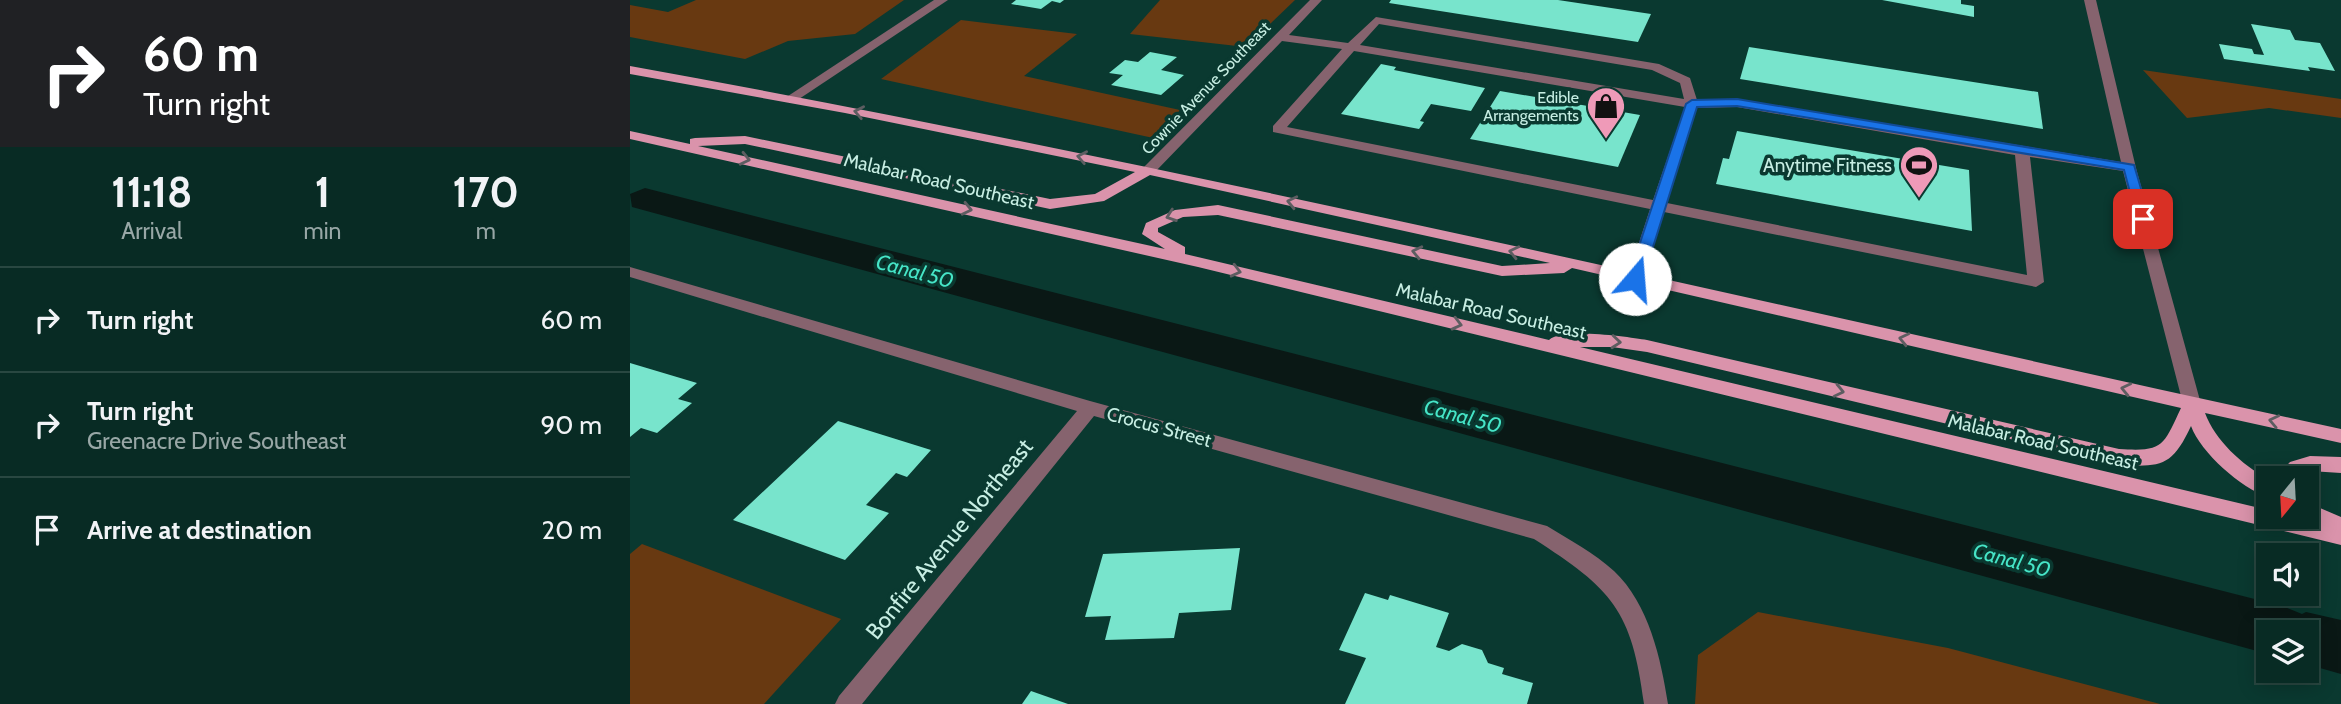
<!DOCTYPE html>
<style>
:root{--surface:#082b24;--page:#163731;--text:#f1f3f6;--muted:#98a7a6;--line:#294741}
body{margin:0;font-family:Cabin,sans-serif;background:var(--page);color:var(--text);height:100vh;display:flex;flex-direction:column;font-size:26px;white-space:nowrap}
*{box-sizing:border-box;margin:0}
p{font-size:23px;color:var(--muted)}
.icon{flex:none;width:38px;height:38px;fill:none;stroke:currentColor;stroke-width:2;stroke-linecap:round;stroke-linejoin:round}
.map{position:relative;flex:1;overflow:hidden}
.details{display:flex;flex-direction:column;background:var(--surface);width:630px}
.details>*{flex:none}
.top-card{background:#202124;color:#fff;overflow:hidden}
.needle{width:46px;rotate:198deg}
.tools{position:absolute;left:1626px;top:466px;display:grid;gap:14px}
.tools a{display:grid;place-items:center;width:63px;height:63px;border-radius:0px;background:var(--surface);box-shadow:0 4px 18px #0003,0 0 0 2px var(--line);font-size:35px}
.pin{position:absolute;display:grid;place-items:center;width:60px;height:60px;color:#fff;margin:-30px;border-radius:14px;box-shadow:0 4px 10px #0006}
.me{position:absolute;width:77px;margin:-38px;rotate:18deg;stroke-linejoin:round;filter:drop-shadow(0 0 5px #0008)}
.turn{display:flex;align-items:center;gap:24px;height:147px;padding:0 28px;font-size:32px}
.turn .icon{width:91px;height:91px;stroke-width:2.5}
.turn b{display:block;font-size:49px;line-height:60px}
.eta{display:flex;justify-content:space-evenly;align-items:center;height:119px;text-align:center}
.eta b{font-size:42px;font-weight:700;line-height:49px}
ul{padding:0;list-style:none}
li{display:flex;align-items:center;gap:21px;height:105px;padding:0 28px;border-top:2px solid var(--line)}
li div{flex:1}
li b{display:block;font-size:26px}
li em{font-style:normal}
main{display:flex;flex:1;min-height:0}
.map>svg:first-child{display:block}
</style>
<main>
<section class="details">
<div class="top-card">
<div class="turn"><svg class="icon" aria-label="right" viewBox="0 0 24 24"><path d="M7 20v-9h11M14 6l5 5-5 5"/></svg><div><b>60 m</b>Turn right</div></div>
</div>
<div class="eta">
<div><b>11:18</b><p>Arrival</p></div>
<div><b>1</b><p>min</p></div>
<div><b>170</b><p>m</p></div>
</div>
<ul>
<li><svg class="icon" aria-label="right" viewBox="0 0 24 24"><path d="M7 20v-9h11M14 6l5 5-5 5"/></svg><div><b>Turn right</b></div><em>60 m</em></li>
<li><svg class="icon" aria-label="right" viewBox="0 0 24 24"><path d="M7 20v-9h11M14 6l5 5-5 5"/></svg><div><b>Turn right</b><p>Greenacre Drive Southeast</p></div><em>90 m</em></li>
<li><svg class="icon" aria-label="arrive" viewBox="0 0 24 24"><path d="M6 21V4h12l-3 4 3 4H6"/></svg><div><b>Arrive at destination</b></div><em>20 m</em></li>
</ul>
</section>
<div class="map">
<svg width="1711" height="704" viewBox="0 0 1711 704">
<rect width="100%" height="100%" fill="#0a3930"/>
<g fill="#683911">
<polygon points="66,0 274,0 225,34 158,41 115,59 0,37 0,5 38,12"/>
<polygon points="530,0 665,0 616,47 500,34"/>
<polygon points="331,20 447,34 394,76 550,110 528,139 251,79"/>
<polygon points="1513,70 1711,99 1711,118 1639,108 1557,118"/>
<polygon points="12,544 211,619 134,704 0,704 0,554"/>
<polygon points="1128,612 1318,648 1530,704 1065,704 1068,655"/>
</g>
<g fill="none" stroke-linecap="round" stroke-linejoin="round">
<polygon fill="#0a1815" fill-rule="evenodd" points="15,188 1652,606 1672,614 1676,612 1711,620 1711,674 1676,664 1676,632 1638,632 1638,654 2,207 0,194"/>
</g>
<g fill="#78e4cc">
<polygon points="386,0 434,0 430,3 422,1 411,9 381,4"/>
<polygon points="761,0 928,0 1021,14 1008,42 759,3"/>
<polygon points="1252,0 1331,0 1331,4 1344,6 1344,17"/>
<polygon points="1621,24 1660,30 1665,40 1690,43 1705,71 1678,67 1680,71 1594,59 1589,44 1622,49 1624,54 1634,55"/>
<polygon points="1119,47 1408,92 1413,129 1110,79"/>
<polygon points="520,52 547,57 531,70 554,75 531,95 481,85 493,75 479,73 495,60 508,62"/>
<polygon points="751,64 766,67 764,70 855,88 841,111 801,104 790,121 794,122 789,129 711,114"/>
<polygon points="870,91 1010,115 988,167 840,139"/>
<polygon points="1107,131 1339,170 1342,231 1086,184 1093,158 1099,159"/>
<polygon points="0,363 67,383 48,399 62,403 27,433 11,428 0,437"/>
<polygon points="208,421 301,450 277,477 266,473 236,505 259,513 215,560 103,520"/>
<polygon points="610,548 601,610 549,613 544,638 475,640 481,616 455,617 473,554"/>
<polygon points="735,593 758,600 760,595 819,613 806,647 819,651 832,644 852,650 858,663 874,668 872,674 903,683 897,704 715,704 736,658 709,650"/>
<polygon points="401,691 438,704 392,704"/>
</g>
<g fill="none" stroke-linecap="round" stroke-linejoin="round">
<g fill="#86636e" fill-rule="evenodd">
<polygon points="304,0 318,0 166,101 161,102 155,98"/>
<path d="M680,0H692L659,35L718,43L746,17L1029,64L1060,78L1067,100L1107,99L1491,162L1454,0H1466L1506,168L1571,404L1569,409H1555L1553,404L1493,171L1400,157L1414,282L1406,287L1034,212L1013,279L1005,284L997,279L1020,209L643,132V126L712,49L652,41L524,173H514V167ZM749,24L1022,70L1050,83L1054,99L730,45ZM724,51L1055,107L1023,200L657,127ZM1107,107L1385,155L1397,275L1037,203L1067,108Z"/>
<path d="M0,267L460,401L917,526C940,540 964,553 984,571C1019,604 1031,659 1038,704H1014C1002,610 982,589 904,539L464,416L232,704H205L209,696L447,411L0,277Z"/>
</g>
<g fill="#da93ab" fill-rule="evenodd">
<path d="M0,66C574,170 1141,305 1711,429V443L1575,413C1585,440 1612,465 1638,479V497C1611,488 1571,453 1561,426C1542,467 1531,467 1489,465L1017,352L982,347H950L1638,510V516L1674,518L1669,516H1676V502L1711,517V545L568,267L0,139V131L60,144V139L65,138L115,136L420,199L465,194L505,172L215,113L0,74ZM115,144L420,209L474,201L520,175L920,263L872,266L588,205L545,210L516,223L512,234L535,249L68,146ZM588,215L872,276L934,273L942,268L1551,408C1533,446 1534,452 1489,449L1017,340C998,337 932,327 919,340L555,254V247L528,232V228L553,217Z"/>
<polygon points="1680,456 1711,457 1711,473 1680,471 1667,478 1645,478 1660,462"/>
</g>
</g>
<defs><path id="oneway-chevron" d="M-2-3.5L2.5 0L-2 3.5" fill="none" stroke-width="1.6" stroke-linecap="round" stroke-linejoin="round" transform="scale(1.75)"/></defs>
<g stroke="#5d5d61">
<use href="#oneway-chevron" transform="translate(229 112) rotate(-169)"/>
<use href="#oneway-chevron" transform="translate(452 157) rotate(-169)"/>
<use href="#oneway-chevron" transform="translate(115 159) rotate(13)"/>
<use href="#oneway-chevron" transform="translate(662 202) rotate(-167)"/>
<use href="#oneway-chevron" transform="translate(337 209) rotate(13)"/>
<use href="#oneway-chevron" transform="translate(541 216) rotate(161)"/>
<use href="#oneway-chevron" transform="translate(787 252) rotate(-167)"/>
<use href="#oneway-chevron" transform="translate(884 252) rotate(-167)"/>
<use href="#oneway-chevron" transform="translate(606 271) rotate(14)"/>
<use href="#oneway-chevron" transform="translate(827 324) rotate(14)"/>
<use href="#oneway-chevron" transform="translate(1274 339) rotate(-167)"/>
<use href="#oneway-chevron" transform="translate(986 342) rotate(5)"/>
<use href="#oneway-chevron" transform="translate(1496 389) rotate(-167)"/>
<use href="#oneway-chevron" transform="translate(1209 391) rotate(13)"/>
<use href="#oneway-chevron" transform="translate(1644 421) rotate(-168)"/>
</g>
<polygon fill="#1a73e8" stroke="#114b97" stroke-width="2" points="1107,99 1504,165 1520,219 1513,224 1507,219 1494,170 1107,106 1067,107 1013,279 1011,282 1000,282 998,279 1056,104 1062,100"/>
<defs>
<g id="shop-pin" transform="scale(2.0125)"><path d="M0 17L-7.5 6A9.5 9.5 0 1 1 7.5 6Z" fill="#ef9ab8" stroke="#0a3930"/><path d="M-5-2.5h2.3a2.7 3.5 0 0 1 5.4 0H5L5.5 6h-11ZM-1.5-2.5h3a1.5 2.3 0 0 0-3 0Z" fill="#111"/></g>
<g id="stadium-pin" transform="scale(2.0125)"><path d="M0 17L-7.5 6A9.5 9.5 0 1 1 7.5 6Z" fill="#ef9ab8" stroke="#0a3930"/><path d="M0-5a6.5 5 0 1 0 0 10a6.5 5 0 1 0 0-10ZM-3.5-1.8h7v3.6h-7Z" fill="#111"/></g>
</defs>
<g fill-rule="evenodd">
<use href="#shop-pin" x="976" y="106"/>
<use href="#stadium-pin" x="1289" y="165"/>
</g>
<g text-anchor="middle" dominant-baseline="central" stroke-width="7" stroke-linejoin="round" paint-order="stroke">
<g font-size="16" fill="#c7eee3" stroke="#0a3930">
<text transform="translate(576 88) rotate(-46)">Cownie Avenue Southeast</text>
</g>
<g font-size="16" fill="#c7eee3" stroke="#0a3930" text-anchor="end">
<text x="949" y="97">Edible<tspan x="949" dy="18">Arrangements</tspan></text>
</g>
<g font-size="19" fill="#c7eee3" stroke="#0a3930" text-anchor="end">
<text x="1262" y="165">Anytime Fitness</text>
</g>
<g font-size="19" fill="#c7eee3" stroke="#0a3930">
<text transform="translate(309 181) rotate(13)">Malabar Road Southeast</text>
<text transform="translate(861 311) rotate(13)">Malabar Road Southeast</text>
<text transform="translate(529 427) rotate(15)">Crocus Street</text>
<text transform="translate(1413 442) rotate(13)">Malabar Road Southeast</text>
</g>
<g font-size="21" font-style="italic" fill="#46e5c7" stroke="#0a3930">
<text transform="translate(285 271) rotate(15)">Canal 50</text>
<text transform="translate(833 416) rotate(15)">Canal 50</text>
<text transform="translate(1382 560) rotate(15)">Canal 50</text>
</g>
<g font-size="23" fill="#c7eee3" stroke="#0a3930">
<text transform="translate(319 539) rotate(-51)">Bonfire Avenue Northeast</text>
</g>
</g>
</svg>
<div class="tools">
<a><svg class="needle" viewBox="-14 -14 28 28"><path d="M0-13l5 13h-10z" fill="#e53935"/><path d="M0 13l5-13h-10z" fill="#98a7a6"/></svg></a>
<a><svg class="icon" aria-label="sound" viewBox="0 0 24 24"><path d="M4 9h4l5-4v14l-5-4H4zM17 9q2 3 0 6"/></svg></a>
<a><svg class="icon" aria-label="layers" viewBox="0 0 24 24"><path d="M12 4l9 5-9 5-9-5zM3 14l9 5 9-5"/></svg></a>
</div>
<div class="pin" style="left:1513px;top:219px;background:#d93025"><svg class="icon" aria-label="arrive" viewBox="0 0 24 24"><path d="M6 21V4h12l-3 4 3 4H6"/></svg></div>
<svg class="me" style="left:1005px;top:279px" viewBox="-20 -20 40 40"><circle r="19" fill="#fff"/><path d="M0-13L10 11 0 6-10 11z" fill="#1a73e8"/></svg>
</div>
</main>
